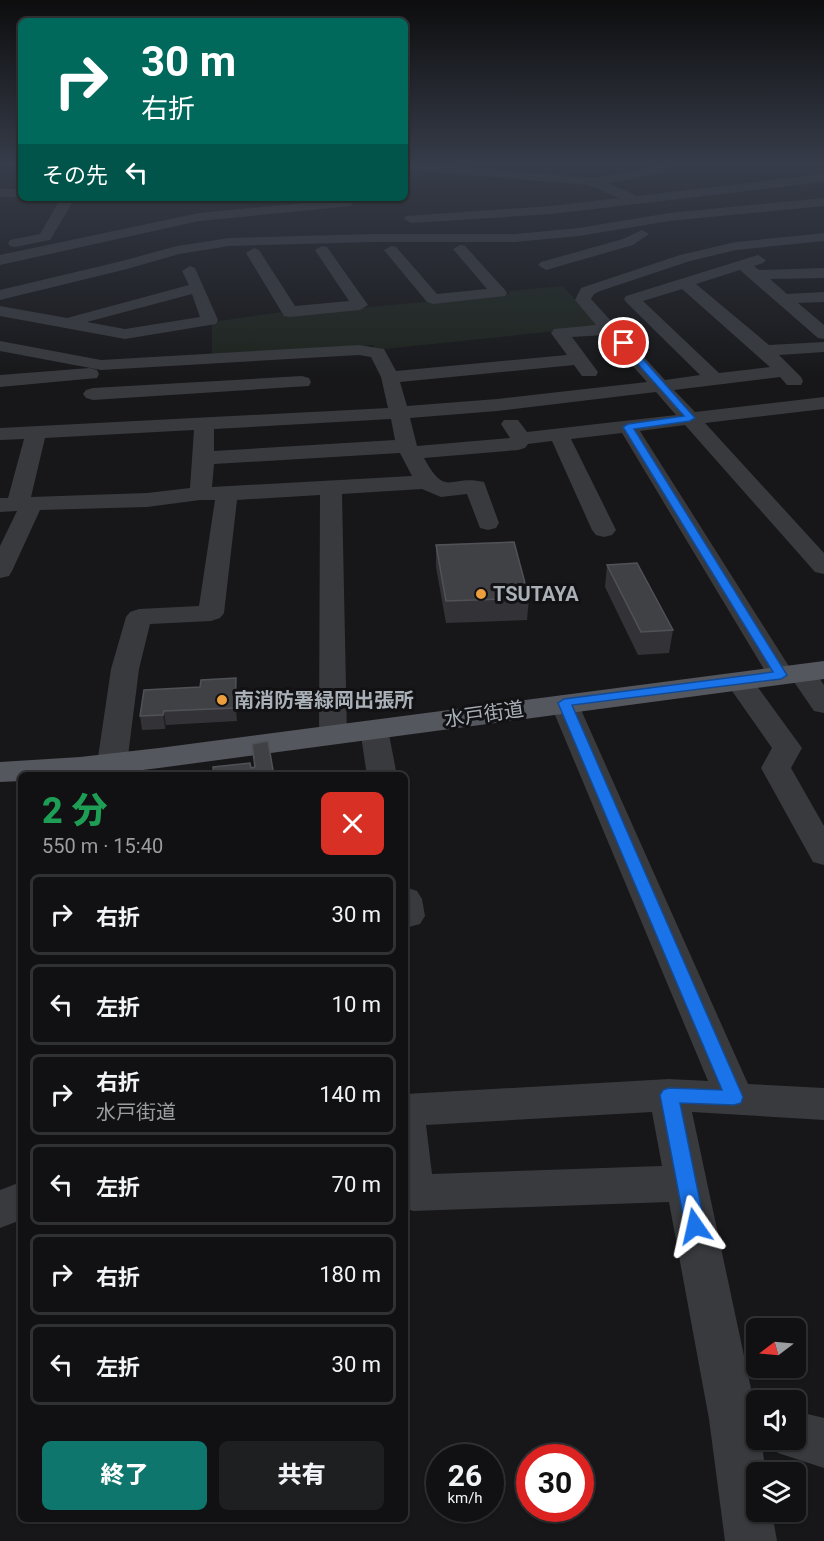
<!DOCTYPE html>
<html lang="ja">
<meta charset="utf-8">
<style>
:root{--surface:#111113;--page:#1e1f21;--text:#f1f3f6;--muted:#9c9da0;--line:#303133;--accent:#0f766e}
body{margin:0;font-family:Roboto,"Noto Sans JP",sans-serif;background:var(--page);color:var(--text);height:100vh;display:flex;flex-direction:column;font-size:22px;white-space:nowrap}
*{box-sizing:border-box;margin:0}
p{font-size:20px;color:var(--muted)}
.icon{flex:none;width:33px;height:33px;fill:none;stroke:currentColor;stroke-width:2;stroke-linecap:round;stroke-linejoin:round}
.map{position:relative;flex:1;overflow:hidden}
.drawer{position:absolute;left:18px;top:772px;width:390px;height:750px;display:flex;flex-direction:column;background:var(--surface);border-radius:9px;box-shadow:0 2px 4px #0004,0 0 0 2px var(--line)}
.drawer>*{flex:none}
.guide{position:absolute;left:18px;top:18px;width:390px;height:183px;border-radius:9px;box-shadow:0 2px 4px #0004,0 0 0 2px var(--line);background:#00695c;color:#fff;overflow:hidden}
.needle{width:39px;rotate:254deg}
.fabs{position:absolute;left:746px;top:1318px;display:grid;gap:12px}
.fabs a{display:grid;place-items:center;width:60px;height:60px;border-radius:9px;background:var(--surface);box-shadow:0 2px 4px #0004,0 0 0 2px var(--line);font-size:30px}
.speed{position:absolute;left:426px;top:1444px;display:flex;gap:12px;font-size:30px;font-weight:700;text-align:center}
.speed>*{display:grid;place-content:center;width:78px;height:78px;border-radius:50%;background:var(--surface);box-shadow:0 2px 4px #0004,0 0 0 2px var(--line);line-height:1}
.speed small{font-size:15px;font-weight:400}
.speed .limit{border:9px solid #d22;background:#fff;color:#111}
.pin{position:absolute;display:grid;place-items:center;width:51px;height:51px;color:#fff;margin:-26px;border:3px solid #fff;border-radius:50%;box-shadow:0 2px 6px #0007}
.me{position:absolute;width:66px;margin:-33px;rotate:349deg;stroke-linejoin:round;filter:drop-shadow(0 0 4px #0008)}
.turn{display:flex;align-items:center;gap:21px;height:126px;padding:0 24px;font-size:27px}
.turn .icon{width:78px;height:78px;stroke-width:2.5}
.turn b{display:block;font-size:42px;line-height:51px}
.then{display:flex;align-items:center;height:57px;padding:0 24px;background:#0003;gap:12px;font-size:22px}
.round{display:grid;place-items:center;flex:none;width:63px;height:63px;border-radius:9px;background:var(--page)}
.head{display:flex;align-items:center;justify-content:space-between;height:102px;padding:0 24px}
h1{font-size:36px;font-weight:800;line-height:45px;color:#1e9e55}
.button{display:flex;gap:12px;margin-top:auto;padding:12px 24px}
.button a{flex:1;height:69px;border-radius:9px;background:var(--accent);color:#fff;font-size:24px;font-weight:800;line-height:69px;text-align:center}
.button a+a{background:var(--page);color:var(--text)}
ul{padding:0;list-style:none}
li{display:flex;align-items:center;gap:18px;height:81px;margin:0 12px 9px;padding:0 12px;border:3px solid var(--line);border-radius:9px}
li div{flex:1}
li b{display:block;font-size:22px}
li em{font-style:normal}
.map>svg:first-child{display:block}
</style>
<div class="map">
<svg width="824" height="1541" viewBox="0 0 824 1541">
<rect width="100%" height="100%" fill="#171719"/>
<polygon fill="#1d241d" points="563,286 598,324 595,327 375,350 373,345 212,355 212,322 282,312 283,315 509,294 509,291"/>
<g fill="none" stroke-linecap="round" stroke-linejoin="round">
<g fill="#383a3e" fill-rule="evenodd">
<polygon points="405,165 438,165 595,178 656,167 657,165 669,165 664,173 608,183 637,196 824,174 824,182 551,214 411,223 404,219 406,216 551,206 619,198 589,185 405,170"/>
<rect x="0" y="189" width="21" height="8"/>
<polygon points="61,198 75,198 50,240 15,247 10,246 8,243 10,240 40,234"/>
<polygon points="824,198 824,206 669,221 579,236 515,242 373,242 229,246 179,254 127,269 0,300 0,290 118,262 177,246 229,238 373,234 515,234 579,228 669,213"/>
<polygon points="346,199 353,203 351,206 199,221 0,265 0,255 199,213"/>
<polygon points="642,230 649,234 633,245 546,270 538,265 541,262 623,239"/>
<path d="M824,233V241L736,250L690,261L600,291L594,294L591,299L665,380L700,375L626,302L624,299L626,296L758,255L766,260L763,263L754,266L759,270L824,268V278L770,279L787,294L824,292V302L798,303L824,325V339L818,338L740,270L696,284L769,345L824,342V352L779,355L801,377L803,381L801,385H787L780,377L674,390L695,412L824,397V409L705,423L824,553V574L815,572L685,425L640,431L790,668L801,664L811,666L824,685V713L814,711L792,679L781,683L771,681L622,433L571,439L616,530L612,535L604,537L596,535L592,530L552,441L528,444L525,448L518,450L424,458C446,499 450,474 484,482L499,523L496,528L488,530L480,528L467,494L441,497L422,489L342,494L347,735L343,741L333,744L323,741L319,735L320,495L237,500L224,613L220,618L211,621L150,624L139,669L127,764L123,770L112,773L101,770L97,764L111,669L126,617L130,612L139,609L199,606L215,500H200L147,507L40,510L12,571L9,576L0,578V546L17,511L0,512V498H8L24,439L0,440V428L388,408L381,377L371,357L359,355L101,370L0,351V341L101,360L359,345L384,349L396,371L567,355L551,333L554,329L596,325L575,300L581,288L680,255L736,242ZM682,289L770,367L719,373L643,301ZM605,335L647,382L497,399L407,406L400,382L574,365L582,376H596L598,372L572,337ZM656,392L676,415L527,432L518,420H504L501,424L510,438L417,446L410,418L497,411ZM391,419L395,440L214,451V429ZM194,430L190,488L147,493L31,497L45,438ZM400,453L412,476L212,487L214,464Z"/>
<polygon points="460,245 465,246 505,290 507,293 505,296 433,304 427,302 384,250 391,246 396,247 437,294 487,289 453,249"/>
<polygon points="322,246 327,247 368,305 360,310 290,317 284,316 246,253 254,248 259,250 295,306 349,301 315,250"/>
<path d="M190,266L195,268L218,320L216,324L125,339L0,316V306L67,318L189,285L182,271ZM192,294L200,317L125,329L87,322Z"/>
<polygon points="90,368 97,370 99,374 97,378 0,387 0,375"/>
<polygon points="302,376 309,378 311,382 309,386 93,400 86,398 83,394 86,390 93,388"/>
<polygon points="739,673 749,675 802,748 791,768 824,826 824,865 813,862 761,768 772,748 725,681 729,675"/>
<path d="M564,695L574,697L578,703L748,1084L824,1088V1120L692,1112L756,1412V1440H761L766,1473H756V1512H772L777,1541H725L709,1419L669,1202L413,1211L405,1208V1094L669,1079L708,1081L550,703L554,697ZM652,1112L662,1166L432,1174L426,1125Z"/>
<polygon points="374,720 384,723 388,729 397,776 367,776 360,729 364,723"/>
<polygon points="405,887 417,891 422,899 425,916 420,924 405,928"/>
<polygon points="21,1182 21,1220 0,1228 0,1190"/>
<polygon points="795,1411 824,1418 824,1468 778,1453 772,1440 795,1440"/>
</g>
<polygon fill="#54575d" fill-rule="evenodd" points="824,661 824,679 159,768 94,776 21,776 21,781 0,782 0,762 80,757 159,748"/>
</g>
<g fill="#333337">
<polygon points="436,545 529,598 527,620 446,623 436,567"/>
<polygon points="607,565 673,630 669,653 638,655 605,587"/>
<polygon points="237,692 237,721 166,725 165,729 142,730 140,716"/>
</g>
<g fill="#222225">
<polygon points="236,678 237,692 237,721 235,708"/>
<polygon points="164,711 166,725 165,729 163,715"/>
</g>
<g fill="#404145" stroke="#505257" stroke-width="1.5">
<polygon points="514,542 529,598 446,601 436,545"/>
<polygon points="637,563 673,630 641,632 607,565"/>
<polygon points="236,678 235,708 164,711 163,715 140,716 144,690 200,687 201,680"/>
<polygon points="268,741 274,776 214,776 213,767 250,763 251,768 255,767 252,744"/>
<polygon points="112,773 112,776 94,776"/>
</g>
<linearGradient id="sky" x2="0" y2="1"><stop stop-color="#0d0d0e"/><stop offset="0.43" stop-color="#363c49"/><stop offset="1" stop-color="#363c49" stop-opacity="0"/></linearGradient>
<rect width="824" height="381" fill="url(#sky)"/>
<polygon fill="#1a73e8" stroke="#114b97" stroke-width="1.5" points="621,341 627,341 695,418 690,421 634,429 787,675 781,679 572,705 743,1097 741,1103 734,1105 680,1103 705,1226 702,1232 695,1235 688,1232 685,1226 660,1095 663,1090 669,1088 722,1090 558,703 564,699 773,672 623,427 628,424 684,416 621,345"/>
<g fill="#ec9f3c" stroke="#121214" stroke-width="2">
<circle cx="481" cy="594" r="6"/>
<circle cx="222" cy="700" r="6"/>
</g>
<g text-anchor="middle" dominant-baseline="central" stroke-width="6" stroke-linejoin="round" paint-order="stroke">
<g font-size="20" font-weight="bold" fill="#a9b0b8" stroke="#121214" text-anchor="start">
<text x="493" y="594">TSUTAYA</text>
<text x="234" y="700">南消防署緑岡出張所</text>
</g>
<g font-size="20" fill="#a9b0b8" stroke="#121214">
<text transform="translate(484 714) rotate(-8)">水戸街道</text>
</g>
</g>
</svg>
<div class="fabs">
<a><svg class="needle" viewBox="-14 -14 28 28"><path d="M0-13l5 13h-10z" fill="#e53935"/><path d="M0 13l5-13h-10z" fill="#9c9da0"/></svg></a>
<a><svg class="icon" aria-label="sound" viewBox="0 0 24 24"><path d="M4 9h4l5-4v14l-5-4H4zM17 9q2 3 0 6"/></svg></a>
<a><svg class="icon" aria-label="layers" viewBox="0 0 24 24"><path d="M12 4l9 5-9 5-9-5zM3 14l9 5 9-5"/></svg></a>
</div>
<div class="speed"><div>26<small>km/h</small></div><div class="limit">30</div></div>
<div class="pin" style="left:624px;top:343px;background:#d93025"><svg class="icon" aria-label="arrive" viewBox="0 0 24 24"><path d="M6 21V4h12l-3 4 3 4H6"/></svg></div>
<svg class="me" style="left:695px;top:1226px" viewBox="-20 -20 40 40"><path d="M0-17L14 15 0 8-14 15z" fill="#1a73e8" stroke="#fff" stroke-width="4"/></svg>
<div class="guide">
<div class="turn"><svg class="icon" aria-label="right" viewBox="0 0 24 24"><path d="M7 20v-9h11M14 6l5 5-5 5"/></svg><div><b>30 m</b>右折</div></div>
<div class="then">その先<svg class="icon" aria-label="left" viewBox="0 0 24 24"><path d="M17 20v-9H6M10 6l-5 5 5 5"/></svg></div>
</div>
<section class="drawer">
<div class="head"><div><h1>2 分</h1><p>550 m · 15:40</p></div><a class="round" style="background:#d93025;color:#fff"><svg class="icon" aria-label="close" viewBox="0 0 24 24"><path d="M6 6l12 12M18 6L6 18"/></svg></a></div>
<ul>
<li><svg class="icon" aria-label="right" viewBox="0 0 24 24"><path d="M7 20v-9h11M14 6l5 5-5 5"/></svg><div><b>右折</b></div><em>30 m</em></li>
<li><svg class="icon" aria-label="left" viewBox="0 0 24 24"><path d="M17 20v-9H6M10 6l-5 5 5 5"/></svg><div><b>左折</b></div><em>10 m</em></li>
<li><svg class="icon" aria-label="right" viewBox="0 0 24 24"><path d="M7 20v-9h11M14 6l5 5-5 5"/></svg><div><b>右折</b><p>水戸街道</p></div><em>140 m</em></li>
<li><svg class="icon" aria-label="left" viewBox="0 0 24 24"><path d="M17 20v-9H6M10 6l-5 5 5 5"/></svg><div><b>左折</b></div><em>70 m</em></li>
<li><svg class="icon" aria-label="right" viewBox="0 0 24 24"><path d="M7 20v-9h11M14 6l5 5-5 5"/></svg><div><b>右折</b></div><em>180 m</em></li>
<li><svg class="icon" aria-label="left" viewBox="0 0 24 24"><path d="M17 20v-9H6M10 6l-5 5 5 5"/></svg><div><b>左折</b></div><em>30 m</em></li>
</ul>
<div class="button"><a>終了</a><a>共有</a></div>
</section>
</div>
